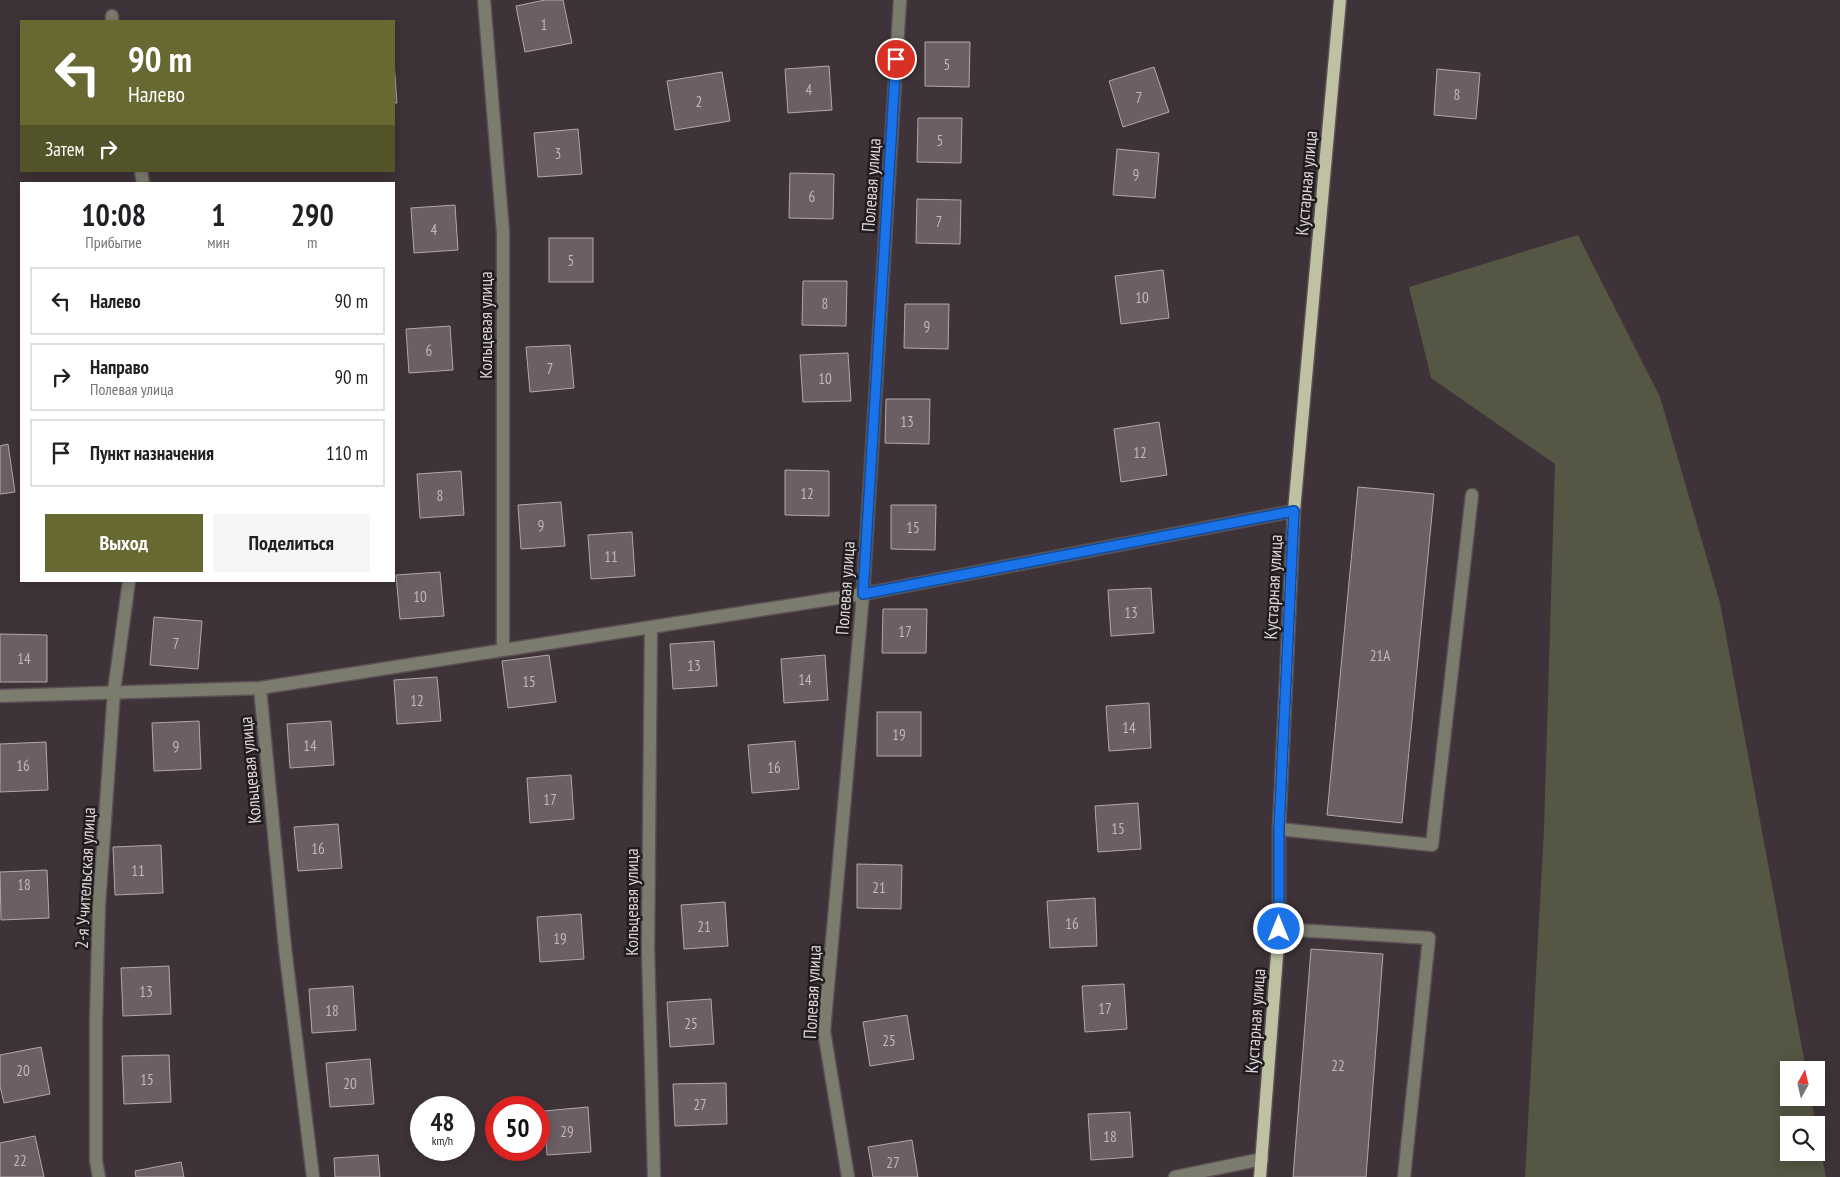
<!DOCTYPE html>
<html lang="ru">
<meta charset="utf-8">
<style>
:root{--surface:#fff;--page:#f6f6f6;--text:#202124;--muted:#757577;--line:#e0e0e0;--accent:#676832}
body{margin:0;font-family:"PT Sans Narrow",sans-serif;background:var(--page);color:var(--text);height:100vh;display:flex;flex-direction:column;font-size:19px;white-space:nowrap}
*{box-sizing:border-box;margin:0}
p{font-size:16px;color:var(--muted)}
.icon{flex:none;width:28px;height:28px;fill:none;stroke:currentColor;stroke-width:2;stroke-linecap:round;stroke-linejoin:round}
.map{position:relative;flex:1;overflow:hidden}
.side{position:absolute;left:20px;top:182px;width:375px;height:400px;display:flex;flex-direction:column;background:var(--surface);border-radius:0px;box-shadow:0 2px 12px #0003}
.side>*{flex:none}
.hud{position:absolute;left:20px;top:20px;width:375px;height:152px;border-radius:0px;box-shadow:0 2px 12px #0003;background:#676832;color:#fff;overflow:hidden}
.needle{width:32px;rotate:8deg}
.buttons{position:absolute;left:1780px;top:1061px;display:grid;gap:10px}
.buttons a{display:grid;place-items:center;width:45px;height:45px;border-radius:0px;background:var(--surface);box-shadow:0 2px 12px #0003;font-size:25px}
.speed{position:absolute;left:410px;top:1096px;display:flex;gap:10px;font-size:25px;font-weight:700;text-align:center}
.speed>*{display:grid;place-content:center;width:65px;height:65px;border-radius:50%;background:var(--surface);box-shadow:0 2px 12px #0003;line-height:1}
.speed small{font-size:12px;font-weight:400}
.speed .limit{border:8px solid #d22;background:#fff;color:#111}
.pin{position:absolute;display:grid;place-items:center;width:42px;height:42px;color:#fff;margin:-21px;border:2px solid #fff;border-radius:50%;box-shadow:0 1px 5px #0007}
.me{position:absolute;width:55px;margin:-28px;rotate:0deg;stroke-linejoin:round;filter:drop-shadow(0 0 4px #0008)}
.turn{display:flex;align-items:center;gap:18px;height:105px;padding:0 25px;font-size:22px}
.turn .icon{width:65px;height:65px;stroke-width:2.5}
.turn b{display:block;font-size:35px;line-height:42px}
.then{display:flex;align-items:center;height:48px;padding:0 25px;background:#0003;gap:10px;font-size:19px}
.eta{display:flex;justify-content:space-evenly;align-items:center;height:85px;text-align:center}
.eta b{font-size:30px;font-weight:700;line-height:35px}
.action{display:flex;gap:10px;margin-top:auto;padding:10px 25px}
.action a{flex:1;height:58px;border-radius:0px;background:var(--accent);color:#fff;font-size:20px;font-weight:700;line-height:58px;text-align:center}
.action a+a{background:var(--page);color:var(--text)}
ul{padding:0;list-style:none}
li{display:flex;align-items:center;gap:15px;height:68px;margin:0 10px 8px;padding:0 15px;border:2px solid var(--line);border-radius:0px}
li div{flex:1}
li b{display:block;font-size:19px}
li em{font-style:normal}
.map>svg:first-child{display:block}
</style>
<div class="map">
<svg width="1840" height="1177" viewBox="0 0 1840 1177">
<rect width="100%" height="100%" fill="#3e3338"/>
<polygon fill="#555643" points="1578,235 1660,397 1720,603 1806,1070 1789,1070 1789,1098 1811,1098 1816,1125 1789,1125 1789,1152 1816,1152 1816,1127 1826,1177 1525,1177 1544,829 1555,464 1431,378 1409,287"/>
<g fill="#6b5f64" stroke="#b3a6ac">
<polygon points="545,0 563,0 572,43 525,52 516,6"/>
<polygon points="925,42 970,42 969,87 925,86"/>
<polygon points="394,62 397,103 394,103"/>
<polygon points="829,66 832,110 788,113 785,69"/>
<polygon points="1154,67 1169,112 1123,127 1109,81"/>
<polygon points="1437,69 1480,73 1476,119 1434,115"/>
<polygon points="722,72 730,121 675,130 667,81"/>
<polygon points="918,118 962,118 961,163 917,162"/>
<polygon points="578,129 582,174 538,177 534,133"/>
<polygon points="1117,149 1159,153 1155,198 1113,195"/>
<polygon points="790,173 834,174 833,219 789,218"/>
<polygon points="917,199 961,200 960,244 916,243"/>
<polygon points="455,205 458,250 414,253 411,208"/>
<rect x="549" y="238" width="44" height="44"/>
<polygon points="1163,270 1169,318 1121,324 1115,276"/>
<polygon points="803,281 847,281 846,326 802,325"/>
<polygon points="905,304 949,304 948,349 904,348"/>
<polygon points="450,326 453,370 409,373 406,329"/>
<polygon points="570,345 574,388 530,392 526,347"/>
<polygon points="848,353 851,401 803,402 800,355"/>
<polygon points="886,399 930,399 929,444 885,443"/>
<polygon points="1159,422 1167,475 1121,482 1114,429"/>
<polygon points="8,444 15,492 0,494 0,446"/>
<polygon points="785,470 829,471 829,516 785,515"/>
<polygon points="461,471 464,515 420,518 417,474"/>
<polygon points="1358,487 1434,494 1402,823 1327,815"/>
<polygon points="561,502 565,546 521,549 518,505"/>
<polygon points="891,505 936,505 935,550 891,549"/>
<polygon points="632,532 635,576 591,579 588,535"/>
<polygon points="440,572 444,616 400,619 396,575"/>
<polygon points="1151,588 1154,633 1111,636 1108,590"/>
<polygon points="883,609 927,609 926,653 882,653"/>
<polygon points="154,617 202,621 198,669 150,665"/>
<polygon points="0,634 47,635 47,682 0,682"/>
<polygon points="714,641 717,686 673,689 670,644"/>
<polygon points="549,655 556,702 508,708 502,661"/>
<polygon points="825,655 828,700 784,703 781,659"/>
<polygon points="437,677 441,721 397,724 394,680"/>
<polygon points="1149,703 1151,748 1109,751 1106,706"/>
<rect x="877" y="712" width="44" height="44"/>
<polygon points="199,721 201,769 154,771 152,723"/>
<polygon points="331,721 334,765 290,768 287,724"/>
<polygon points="795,741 799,789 752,793 748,745"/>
<polygon points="46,742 48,790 0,792 0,744"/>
<polygon points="571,775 574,819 530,823 527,778"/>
<polygon points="1138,803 1141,849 1098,852 1095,806"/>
<polygon points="338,824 342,868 298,871 294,827"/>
<polygon points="161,845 163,893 115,895 113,847"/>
<polygon points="857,864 902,865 901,909 857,908"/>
<polygon points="47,870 49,918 1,920 0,872"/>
<polygon points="1095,898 1097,946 1050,948 1047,901"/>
<polygon points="725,902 728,946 684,949 681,905"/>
<polygon points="581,914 584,959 540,962 537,917"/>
<polygon points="1311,949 1383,954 1366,1177 1293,1177"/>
<polygon points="169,966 171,1014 123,1016 121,968"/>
<polygon points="1124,984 1127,1029 1085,1032 1082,986"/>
<polygon points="353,986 356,1030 312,1033 309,989"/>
<polygon points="711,999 714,1044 670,1047 667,1002"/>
<polygon points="907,1015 914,1059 870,1066 863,1022"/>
<polygon points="41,1047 50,1094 4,1103 0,1086 0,1055"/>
<polygon points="169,1055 171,1102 124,1104 122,1056"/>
<polygon points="370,1059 374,1104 330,1107 326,1063"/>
<polygon points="726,1083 727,1124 675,1126 673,1084"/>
<polygon points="588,1107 591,1152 547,1155 544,1111"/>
<polygon points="1130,1112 1133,1157 1091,1160 1088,1114"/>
<polygon points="35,1136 44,1177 0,1177 0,1143"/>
<polygon points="912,1140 918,1177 873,1177 868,1147"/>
<polygon points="378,1155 380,1177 335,1177 334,1158"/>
<polygon points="181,1162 184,1177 136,1177 135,1171"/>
</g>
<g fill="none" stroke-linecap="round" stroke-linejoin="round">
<g stroke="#5b5055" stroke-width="15">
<g id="minor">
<polyline points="484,0 503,232 503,650"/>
<polyline points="112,16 112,21"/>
<polyline points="141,171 143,184"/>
<polyline points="651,627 648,948 654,1177"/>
<polyline points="260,688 285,948 313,1177"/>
<polyline points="0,696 260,688 863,594 1294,511"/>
<polyline points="1279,829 1432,845 1472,495"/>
<polyline points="1279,929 1429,938 1404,1177"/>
<polyline points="99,1177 96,1161 96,1021 99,905 114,691 129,581"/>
<polyline points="848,1177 824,1031 863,594 900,0"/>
<polyline points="1175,1177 1262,1159"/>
</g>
</g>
<g stroke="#5b5055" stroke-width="15">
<polyline id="major" points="1260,1177 1279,929 1279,829 1294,511 1340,0"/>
</g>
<use href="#minor" stroke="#7c7c6e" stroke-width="12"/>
<use href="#major" stroke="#c0c1a3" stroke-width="12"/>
</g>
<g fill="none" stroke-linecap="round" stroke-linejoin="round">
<g stroke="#114b97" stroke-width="12">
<polyline id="route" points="896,59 863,594 1294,511 1279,829 1279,929"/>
</g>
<use href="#route" stroke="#1a73e8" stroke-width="9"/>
</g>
<g text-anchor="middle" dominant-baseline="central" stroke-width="5" stroke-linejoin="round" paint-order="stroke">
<g font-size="15" fill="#c0b8bc">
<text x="544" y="24">1</text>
<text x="947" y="64">5</text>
<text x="809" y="89">4</text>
<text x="1457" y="94">8</text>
<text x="1139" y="97">7</text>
<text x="699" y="101">2</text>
<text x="940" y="140">5</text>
<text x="558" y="153">3</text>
<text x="1136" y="174">9</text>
<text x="812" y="196">6</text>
<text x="939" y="221">7</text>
<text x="434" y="229">4</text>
<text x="571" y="260">5</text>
<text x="1142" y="297">10</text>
<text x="825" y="303">8</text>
<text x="927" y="326">9</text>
<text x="429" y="350">6</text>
<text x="550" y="368">7</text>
<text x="825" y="378">10</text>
<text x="907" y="421">13</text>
<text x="1140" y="452">12</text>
<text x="807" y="493">12</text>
<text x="440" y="495">8</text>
<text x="541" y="525">9</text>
<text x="913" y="527">15</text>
<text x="611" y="556">11</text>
<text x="420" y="596">10</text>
<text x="1131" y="612">13</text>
<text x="905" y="631">17</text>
<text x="176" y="643">7</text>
<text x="1380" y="655">21А</text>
<text x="24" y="658">14</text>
<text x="694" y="665">13</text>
<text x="805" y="679">14</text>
<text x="529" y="681">15</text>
<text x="417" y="700">12</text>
<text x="1129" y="727">14</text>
<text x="899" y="734">19</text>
<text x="310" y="745">14</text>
<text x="176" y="746">9</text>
<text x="23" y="765">16</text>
<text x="774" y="767">16</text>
<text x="550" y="799">17</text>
<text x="1118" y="828">15</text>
<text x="318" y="848">16</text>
<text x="138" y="870">11</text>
<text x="24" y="884">18</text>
<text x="879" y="887">21</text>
<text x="1072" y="923">16</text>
<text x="704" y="926">21</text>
<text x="560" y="938">19</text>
<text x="146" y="991">13</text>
<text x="1105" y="1008">17</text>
<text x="332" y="1010">18</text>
<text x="691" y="1023">25</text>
<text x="889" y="1040">25</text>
<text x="1338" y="1065">22</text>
<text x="23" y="1070">20</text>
<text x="147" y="1079">15</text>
<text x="350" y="1083">20</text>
<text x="700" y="1104">27</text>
<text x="567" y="1131">29</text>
<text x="1110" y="1136">18</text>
<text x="20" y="1160">22</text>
<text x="893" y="1162">27</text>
</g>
<g font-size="18" fill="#ddd6d9" stroke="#221c1f">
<text transform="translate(1306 183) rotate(-85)">Кустарная улица</text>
<text transform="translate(871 185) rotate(-86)">Полевая улица</text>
<text transform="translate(485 325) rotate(-90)">Кольцевая улица</text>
<text transform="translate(1273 587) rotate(-87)">Кустарная улица</text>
<text transform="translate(845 588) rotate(-86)">Полевая улица</text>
<text transform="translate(250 770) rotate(-95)">Кольцевая улица</text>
<text transform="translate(85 878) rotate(-87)">2-я Учительская улица</text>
<text transform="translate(631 902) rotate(-90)">Кольцевая улица</text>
<text transform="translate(812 992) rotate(-87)">Полевая улица</text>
<text transform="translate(1255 1021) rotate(-86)">Кустарная улица</text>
</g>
</g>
</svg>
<div class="buttons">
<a><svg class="needle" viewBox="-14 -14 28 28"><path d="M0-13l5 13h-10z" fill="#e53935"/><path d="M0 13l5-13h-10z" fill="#757577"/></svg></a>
<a><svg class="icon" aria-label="search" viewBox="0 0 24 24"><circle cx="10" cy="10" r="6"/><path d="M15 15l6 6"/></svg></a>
</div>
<div class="speed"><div>48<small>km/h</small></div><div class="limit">50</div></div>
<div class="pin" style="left:896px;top:59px;background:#d93025"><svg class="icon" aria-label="arrive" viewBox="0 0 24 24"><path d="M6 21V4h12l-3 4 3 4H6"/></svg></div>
<svg class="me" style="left:1279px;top:929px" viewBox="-20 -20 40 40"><circle r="17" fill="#1a73e8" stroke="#fff" stroke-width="3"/><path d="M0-11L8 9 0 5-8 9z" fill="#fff"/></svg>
<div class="hud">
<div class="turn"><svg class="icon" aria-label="left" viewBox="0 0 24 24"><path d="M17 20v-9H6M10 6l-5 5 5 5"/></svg><div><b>90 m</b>Налево</div></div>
<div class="then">Затем<svg class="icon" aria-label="right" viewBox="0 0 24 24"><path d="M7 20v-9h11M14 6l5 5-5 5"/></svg></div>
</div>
<section class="side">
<div class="eta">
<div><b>10:08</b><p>Прибытие</p></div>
<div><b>1</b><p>мин</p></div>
<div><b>290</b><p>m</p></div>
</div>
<ul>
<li><svg class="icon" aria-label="left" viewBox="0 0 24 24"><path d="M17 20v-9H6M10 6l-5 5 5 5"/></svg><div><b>Налево</b></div><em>90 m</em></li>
<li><svg class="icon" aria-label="right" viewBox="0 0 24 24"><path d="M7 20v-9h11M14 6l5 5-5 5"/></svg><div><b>Направо</b><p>Полевая улица</p></div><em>90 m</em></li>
<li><svg class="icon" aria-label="arrive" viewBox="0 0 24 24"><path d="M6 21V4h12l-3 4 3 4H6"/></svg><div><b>Пункт назначения</b></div><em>110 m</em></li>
</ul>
<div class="action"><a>Выход</a><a>Поделиться</a></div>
</section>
</div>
